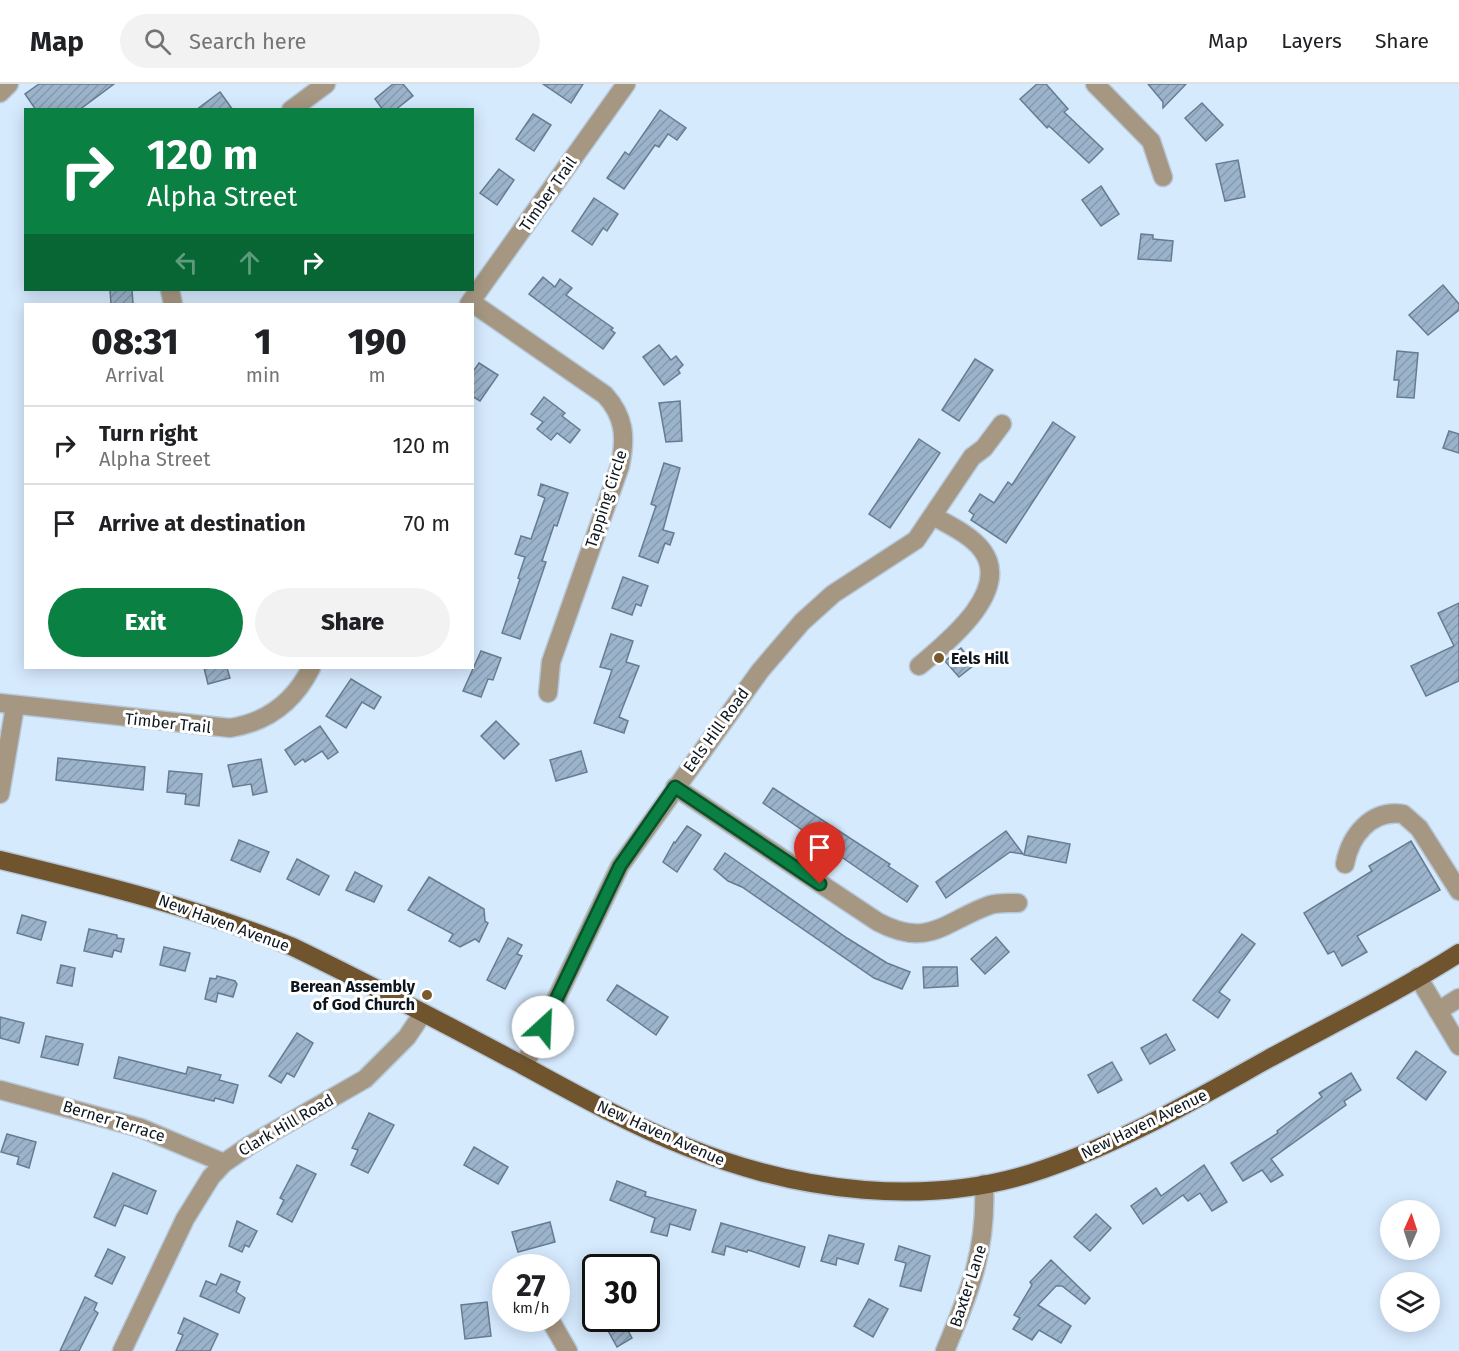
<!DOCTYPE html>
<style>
:root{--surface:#fff;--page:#f2f2f2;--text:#202124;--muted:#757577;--line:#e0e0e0;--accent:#0b8043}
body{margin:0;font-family:"Fira Sans",sans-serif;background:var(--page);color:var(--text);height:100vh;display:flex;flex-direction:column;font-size:22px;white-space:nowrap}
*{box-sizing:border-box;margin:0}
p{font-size:20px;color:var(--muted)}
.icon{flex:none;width:33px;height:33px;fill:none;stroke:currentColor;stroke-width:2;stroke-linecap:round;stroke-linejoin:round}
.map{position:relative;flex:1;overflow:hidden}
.side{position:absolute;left:24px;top:219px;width:450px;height:366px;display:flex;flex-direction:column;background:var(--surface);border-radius:0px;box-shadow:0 3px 15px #0003}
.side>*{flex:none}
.banner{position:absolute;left:24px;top:24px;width:450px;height:183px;border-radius:0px;box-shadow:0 3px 15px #0003;background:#0b8043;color:#fff;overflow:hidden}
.needle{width:39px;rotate:3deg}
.buttons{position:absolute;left:1380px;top:1116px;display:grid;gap:12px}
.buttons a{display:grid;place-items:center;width:60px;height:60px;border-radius:50%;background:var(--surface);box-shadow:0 3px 15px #0003;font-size:30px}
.speed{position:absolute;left:492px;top:1170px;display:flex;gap:12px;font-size:30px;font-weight:700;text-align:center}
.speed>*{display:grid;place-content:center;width:78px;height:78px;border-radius:50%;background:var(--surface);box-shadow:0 3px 15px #0003;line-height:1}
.speed small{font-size:15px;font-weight:400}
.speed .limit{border:3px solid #111;border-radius:9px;background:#fff;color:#111}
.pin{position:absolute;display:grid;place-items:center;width:51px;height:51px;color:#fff;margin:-62px -26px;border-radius:50% 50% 50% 0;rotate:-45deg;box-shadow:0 0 6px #0007}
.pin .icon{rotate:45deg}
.me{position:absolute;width:66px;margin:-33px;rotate:25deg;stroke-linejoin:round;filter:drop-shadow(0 0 4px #0008)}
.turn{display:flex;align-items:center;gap:21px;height:126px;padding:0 24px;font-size:27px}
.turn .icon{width:78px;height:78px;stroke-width:2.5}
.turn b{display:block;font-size:42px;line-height:51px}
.lanes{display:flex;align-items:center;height:57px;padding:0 24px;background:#0003;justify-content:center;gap:30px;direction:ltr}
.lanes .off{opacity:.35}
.eta{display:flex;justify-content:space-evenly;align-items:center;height:102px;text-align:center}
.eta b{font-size:36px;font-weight:800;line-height:42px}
.primary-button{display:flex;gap:12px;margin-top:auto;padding:12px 24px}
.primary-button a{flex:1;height:69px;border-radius:36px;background:var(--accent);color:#fff;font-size:24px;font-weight:800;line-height:69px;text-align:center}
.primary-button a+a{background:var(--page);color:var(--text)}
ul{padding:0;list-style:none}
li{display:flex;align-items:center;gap:18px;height:78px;padding:0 24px;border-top:2px solid var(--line)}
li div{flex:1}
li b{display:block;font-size:22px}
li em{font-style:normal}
header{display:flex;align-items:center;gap:36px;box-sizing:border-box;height:84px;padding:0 30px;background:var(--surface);border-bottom:2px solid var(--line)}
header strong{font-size:28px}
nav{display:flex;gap:33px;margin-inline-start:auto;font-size:21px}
.search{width:420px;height:54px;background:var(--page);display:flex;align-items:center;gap:15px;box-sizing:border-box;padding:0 21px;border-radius:33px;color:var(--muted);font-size:22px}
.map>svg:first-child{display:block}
</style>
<header>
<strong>Map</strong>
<div class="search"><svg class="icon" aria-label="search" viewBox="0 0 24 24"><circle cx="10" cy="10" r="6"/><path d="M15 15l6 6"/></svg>Search here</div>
<nav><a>Map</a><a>Layers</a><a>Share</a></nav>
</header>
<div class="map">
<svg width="1459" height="1267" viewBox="0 0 1459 1267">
<defs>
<pattern id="building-hatch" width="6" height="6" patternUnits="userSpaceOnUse" patternTransform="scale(1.5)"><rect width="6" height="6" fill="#9cb4cb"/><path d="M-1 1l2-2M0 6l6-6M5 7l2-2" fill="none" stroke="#859aae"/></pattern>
</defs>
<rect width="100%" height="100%" fill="#d6eafe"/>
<g fill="url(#building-hatch)" stroke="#657c91" stroke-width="1.5">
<polygon points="39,0 114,0 79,26 36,26 25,10"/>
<polygon points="393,0 403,0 413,12 395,26 383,26 375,15"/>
<polygon points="543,0 583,0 571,19"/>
<polygon points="1037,0 1046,0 1068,25 1064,28 1103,65 1089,79 1049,42 1047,44 1020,15"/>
<polygon points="1148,0 1186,0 1163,24 1163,18"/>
<polygon points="220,8 233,26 196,26"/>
<polygon points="1202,19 1223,41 1206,57 1185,34"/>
<polygon points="660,26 686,44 677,56 668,50 659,63 655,61 624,105 607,94 625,68 629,71"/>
<polygon points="533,30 551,41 534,67 516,55"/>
<polygon points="1238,76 1245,113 1225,117 1216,80"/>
<polygon points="499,85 514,96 497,121 480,109"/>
<polygon points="1101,102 1119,130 1101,142 1082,116"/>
<polygon points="594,114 618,130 607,147 603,144 592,161 572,147"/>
<polygon points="1141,150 1153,151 1153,155 1173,157 1171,177 1138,175"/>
<polygon points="543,193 555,203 560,195 572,204 566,211 613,244 611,246 615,249 603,265 529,210"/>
<polygon points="1443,201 1459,220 1459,226 1428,251 1409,231"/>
<polygon points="110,206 132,206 133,220 111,220"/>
<polygon points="659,261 671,276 676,272 683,281 678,286 680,289 664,301 643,273"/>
<polygon points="1397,267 1418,269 1414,314 1397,313 1399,296 1394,296"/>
<polygon points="975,275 993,286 959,337 942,326"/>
<polygon points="479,279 498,291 480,317 472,312 472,289"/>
<polygon points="544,313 565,329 562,332 580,346 570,359 557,349 551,356 537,345 543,338 531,330"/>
<polygon points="680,317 682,357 666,358 659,319"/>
<polygon points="1053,338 1075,353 1006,459 971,436 974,431 969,427 980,410 994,419 1008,398 1012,401"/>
<polygon points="1449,347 1459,350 1459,369 1443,364"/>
<polygon points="919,355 940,369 890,444 869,430"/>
<polygon points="664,379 680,384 663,446 674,449 670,461 665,459 658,479 639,472 656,422 651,420"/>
<polygon points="541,400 568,409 557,442 554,441 542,477 546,478 520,555 502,549 520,495 518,494 525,473 515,470 521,452 531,455 545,414 538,411"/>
<polygon points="623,493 648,502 641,522 636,520 632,531 612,524"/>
<polygon points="1459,519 1459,597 1426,612 1411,582 1454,562 1438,529"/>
<polygon points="611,550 633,557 626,578 639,582 619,633 628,637 624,649 594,639 612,586 600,583"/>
<polygon points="961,564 974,581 959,593 945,577"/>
<polygon points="481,567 501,574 493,596 488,595 481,613 463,607"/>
<polygon points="204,584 227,584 230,594 208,600"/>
<polygon points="351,595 381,613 374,625 362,618 346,644 326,632"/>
<polygon points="496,637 519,660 504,675 481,652"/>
<polygon points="320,642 338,668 328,675 322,667 305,678 303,675 295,681 285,666"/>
<polygon points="581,667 587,688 556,697 550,676"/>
<polygon points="58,674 145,683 143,706 56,696"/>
<polygon points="261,675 267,708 253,711 251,700 233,703 228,681"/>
<polygon points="169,687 202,690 199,722 185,720 186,710 167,708"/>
<polygon points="773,704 890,780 888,782 918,802 907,818 763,719"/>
<polygon points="687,742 701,751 677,788 663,778 674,758 675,759"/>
<polygon points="1006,747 1023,770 1010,768 946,814 936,798"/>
<polygon points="1028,752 1070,760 1066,779 1024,771"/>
<polygon points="239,756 269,768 260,788 231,776"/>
<polygon points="1411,757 1440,806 1357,852 1367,868 1342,882 1334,867 1328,870 1304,829 1372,787 1369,782"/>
<polygon points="725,769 847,854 887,879 910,888 902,905 874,894 742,803 728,797 714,785"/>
<polygon points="297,775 329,792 319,811 287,795"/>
<polygon points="355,788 382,802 374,818 346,806"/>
<polygon points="429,793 484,825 485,837 488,839 479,858 475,855 460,863 449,857 453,850 408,826"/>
<polygon points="22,831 46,838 41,856 17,849"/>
<polygon points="89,845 117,851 117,854 124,855 121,868 114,866 112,873 84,867"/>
<polygon points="1242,850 1255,860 1219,908 1230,916 1218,934 1193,916"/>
<polygon points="996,853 1009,868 985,890 971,875"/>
<polygon points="508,854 522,861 517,870 522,872 505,905 487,896"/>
<polygon points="164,863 190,869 185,887 160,881"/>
<polygon points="61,881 75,884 72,902 57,899"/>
<polygon points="923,883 957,883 958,902 924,904"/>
<polygon points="217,892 235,897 237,900 233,913 218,909 216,918 205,915 210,894 216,895"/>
<polygon points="617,901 668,933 656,951 607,916"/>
<polygon points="0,933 24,939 19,959 0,954"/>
<polygon points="297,949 313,959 294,993 287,989 281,999 269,992"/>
<polygon points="1166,950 1175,966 1150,980 1141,964"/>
<polygon points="46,952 83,960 78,981 41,973"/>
<polygon points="1416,967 1446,988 1426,1016 1397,994"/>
<polygon points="119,973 186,990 188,983 221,991 219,996 238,1001 233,1019 215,1014 214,1017 114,994"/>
<polygon points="1112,978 1122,996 1098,1009 1088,991"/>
<polygon points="1351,989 1361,1006 1344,1017 1346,1021 1271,1075 1283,1091 1271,1098 1262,1086 1243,1097 1231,1079 1278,1049 1277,1047 1322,1013 1319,1009"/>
<polygon points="369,1029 394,1041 368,1089 351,1081 358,1066 352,1064"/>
<polygon points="7,1050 36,1058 29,1084 17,1080 19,1073 1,1068"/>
<polygon points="474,1063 508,1083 498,1100 464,1081"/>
<polygon points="297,1081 316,1090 292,1138 277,1130 284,1116 280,1114"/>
<polygon points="1204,1081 1227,1118 1212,1127 1200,1109 1188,1117 1183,1111 1143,1140 1131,1122 1156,1104 1161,1112"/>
<polygon points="113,1089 156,1107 147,1130 124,1121 115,1142 94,1133"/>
<polygon points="617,1097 646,1108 645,1112 696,1126 690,1146 670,1140 667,1152 651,1148 655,1134 610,1116"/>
<polygon points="1096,1130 1111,1144 1090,1167 1074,1153"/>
<polygon points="237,1137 257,1147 249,1163 245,1161 242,1168 229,1162"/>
<polygon points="550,1138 555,1158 518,1168 512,1148"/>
<polygon points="721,1139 805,1163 799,1183 748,1166 747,1168 726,1162 724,1171 712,1168"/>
<polygon points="829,1151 864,1160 858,1180 837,1174 836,1181 821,1177"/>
<polygon points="899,1162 930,1172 921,1207 900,1202 906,1179 895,1176"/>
<polygon points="108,1165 125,1173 112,1200 95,1192"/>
<polygon points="1051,1176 1090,1214 1085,1220 1062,1202 1056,1202 1038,1221 1071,1242 1061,1259 1039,1246 1032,1256 1013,1245 1020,1234 1014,1231 1032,1201 1030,1198"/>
<polygon points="221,1190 240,1198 236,1208 245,1214 239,1229 200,1212 206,1197 216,1201"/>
<polygon points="85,1213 97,1219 94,1226 98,1229 79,1267 60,1267"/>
<polygon points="869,1215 888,1225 873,1253 854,1242"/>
<polygon points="487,1218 491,1252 465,1255 461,1221"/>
<polygon points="184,1234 218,1250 210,1267 176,1267 183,1251 178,1249"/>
<polygon points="601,1234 621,1234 632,1254 617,1263"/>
</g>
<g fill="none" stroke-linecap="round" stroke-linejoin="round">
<g stroke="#b6c8da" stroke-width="21">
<g id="minor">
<polyline points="1095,0 1151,57 1163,93"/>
<polyline points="0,9 9,0"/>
<polyline points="291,26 326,0"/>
<polyline points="170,206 173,220"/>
<path d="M471,218L605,311C625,333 626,354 620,382L551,578L548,609"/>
<polyline points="469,220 626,0"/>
<path d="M919,582C945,560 1013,507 982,466C971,451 949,441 933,432"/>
<path d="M0,619L230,644C268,638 294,618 311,584"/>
<path d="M675,703L878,838C929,865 945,837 990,821C998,818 1009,819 1018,819"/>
<polyline points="0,710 15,622"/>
<path d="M1345,780C1350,752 1371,725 1403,730L1419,744L1459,807"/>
<polyline points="1418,893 1459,962"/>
<polyline points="1438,927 1459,914"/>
<polyline points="524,982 620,782 760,587 802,538 833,510 916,456 972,373 984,364 1002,340"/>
<polyline points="0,1006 141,1044 224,1079"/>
<polyline points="549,1234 568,1267"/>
<polyline points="122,1267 185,1135 211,1093 224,1079 250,1061 365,995 407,953 423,929"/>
<path d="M945,1267C970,1207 987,1166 984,1100"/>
</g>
</g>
<g stroke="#b6c8da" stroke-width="21">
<path id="major" d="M0,776C100,800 198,824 293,863C372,901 449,942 526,983C579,1012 632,1041 687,1063C797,1108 930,1125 1044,1085C1123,1058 1196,1015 1268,975C1332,940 1398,908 1459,869"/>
</g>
<use href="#minor" stroke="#a69782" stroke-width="18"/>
<use href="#major" stroke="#6f542e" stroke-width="18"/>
</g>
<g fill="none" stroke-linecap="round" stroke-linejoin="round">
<g stroke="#07532c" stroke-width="15">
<polyline id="route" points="543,943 620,782 675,703 820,800"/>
</g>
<use href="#route" stroke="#0b8043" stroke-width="10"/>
</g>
<g fill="#795a2f" stroke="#fff" stroke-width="2">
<circle cx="939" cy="574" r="6"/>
<circle cx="427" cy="911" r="6"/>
</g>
<g text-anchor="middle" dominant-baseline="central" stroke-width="6" stroke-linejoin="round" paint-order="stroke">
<g font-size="16" fill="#0d161e" stroke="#fff">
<text transform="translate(548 110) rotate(-55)">Timber Trail</text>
<text transform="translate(606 415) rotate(-72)">Tapping Circle</text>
<text transform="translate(168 639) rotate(6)">Timber Trail</text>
<text transform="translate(716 646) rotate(-54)">Eels Hill Road</text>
<text transform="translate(224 839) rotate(20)">New Haven Avenue</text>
<text transform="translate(114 1037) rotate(17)">Berner Terrace</text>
<text transform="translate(1144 1040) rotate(-26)">New Haven Avenue</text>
<text transform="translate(286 1041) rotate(-30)">Clark Hill Road</text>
<text transform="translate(661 1049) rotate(24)">New Haven Avenue</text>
<text transform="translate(968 1202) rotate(-72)">Baxter Lane</text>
</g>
<g font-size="16" font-weight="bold" fill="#0d161e" stroke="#fff" text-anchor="start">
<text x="951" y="574">Eels Hill</text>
<text x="415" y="902" text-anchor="end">Berean Assembly<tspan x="415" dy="18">of God Church</tspan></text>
</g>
</g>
</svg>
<div class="buttons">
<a><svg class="needle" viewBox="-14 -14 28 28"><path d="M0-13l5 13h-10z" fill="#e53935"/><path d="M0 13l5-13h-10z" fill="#757577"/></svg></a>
<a><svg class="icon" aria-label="layers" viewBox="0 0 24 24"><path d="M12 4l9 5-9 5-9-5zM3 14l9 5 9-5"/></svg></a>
</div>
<div class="speed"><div>27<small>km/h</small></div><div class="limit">30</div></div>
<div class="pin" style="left:820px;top:800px;background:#d93025"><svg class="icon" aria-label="arrive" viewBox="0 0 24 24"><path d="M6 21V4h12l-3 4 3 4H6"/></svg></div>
<svg class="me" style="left:543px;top:943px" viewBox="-20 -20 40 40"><circle r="19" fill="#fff"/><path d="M0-13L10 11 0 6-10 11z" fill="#0b8043"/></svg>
<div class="banner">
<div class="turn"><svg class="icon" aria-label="right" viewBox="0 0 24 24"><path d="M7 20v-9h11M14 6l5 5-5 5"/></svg><div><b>120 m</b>Alpha Street</div></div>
<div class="lanes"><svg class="icon off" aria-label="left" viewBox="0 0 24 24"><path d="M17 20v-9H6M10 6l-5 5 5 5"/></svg><svg class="icon off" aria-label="ahead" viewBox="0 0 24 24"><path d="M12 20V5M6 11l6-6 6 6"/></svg><svg class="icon" aria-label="right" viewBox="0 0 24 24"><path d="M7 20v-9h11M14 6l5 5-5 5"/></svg></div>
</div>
<section class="side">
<div class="eta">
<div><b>08:31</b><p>Arrival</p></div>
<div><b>1</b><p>min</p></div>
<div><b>190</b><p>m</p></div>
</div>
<ul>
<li><svg class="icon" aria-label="right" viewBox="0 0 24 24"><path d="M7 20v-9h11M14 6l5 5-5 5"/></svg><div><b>Turn right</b><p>Alpha Street</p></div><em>120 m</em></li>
<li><svg class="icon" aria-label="arrive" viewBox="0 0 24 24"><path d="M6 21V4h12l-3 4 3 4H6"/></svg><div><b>Arrive at destination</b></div><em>70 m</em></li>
</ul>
<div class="primary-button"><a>Exit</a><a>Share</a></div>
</section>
</div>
